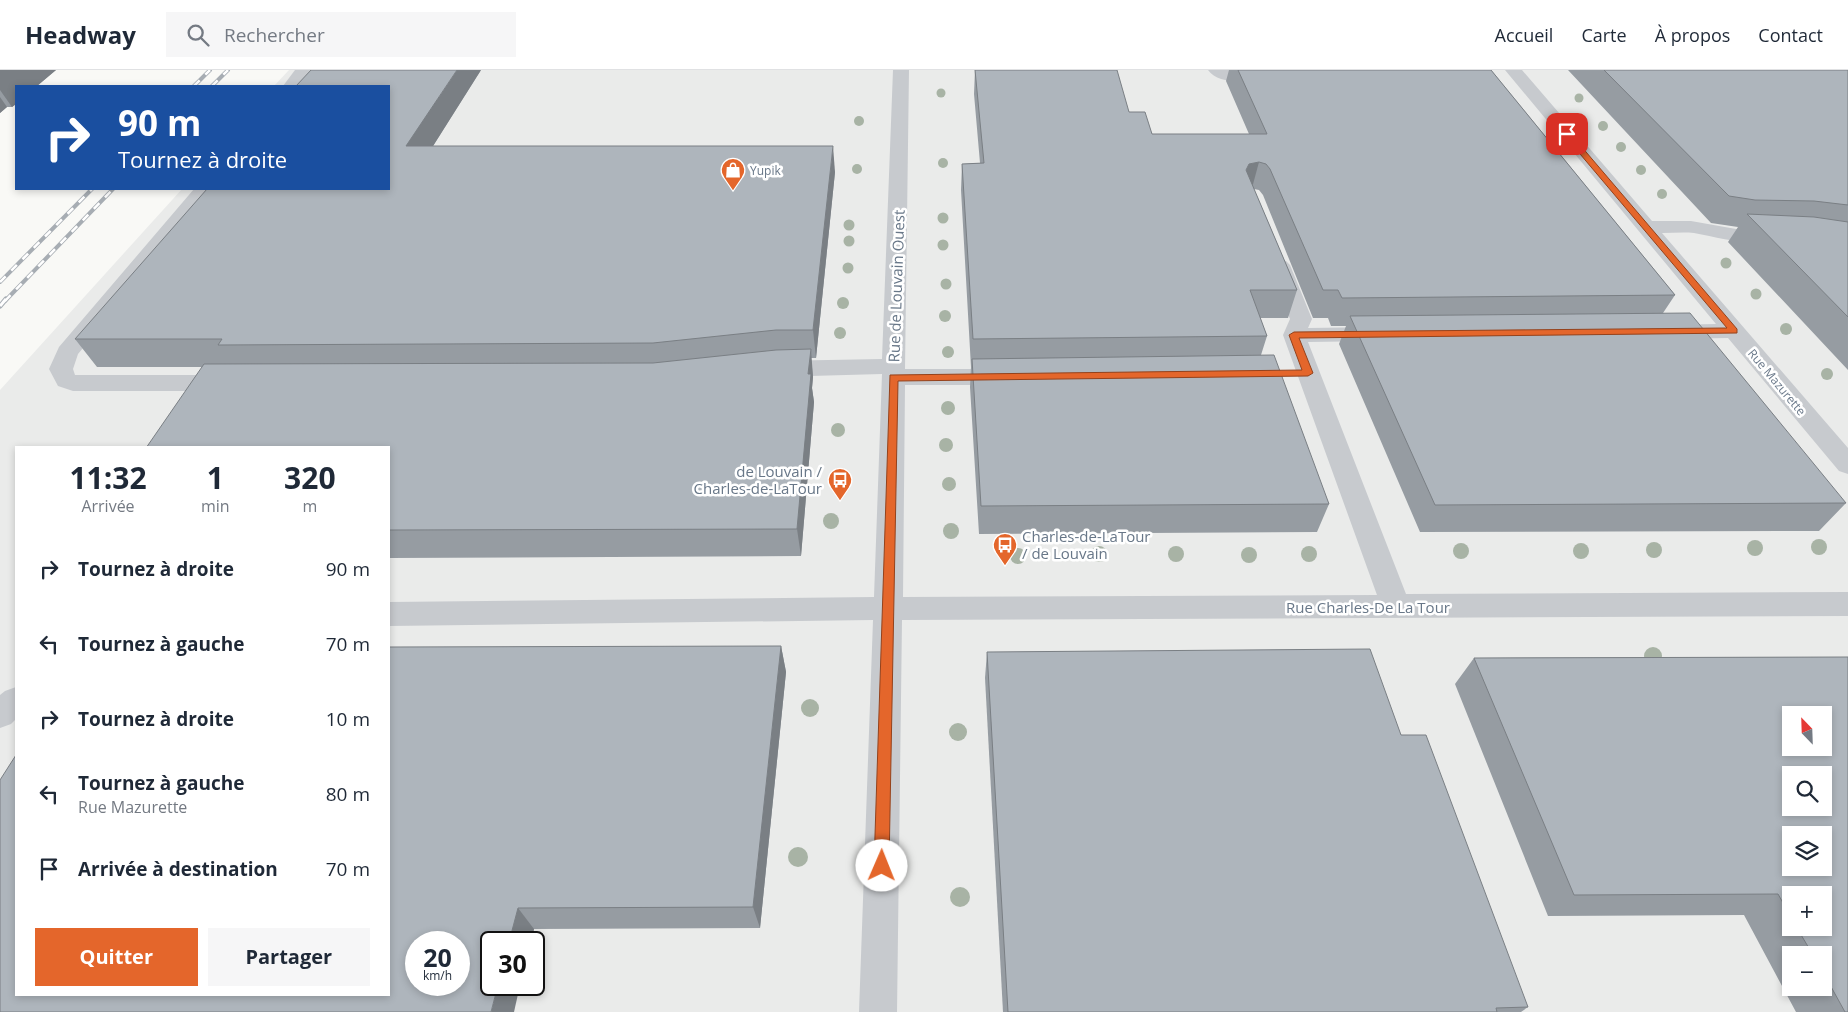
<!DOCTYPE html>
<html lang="fr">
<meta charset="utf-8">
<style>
:root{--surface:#fff;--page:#f6f6f7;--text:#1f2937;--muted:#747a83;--line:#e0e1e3;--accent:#e4662b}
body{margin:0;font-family:"Open Sans",sans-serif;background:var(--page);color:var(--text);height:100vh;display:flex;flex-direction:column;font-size:19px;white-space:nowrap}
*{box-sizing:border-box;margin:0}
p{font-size:16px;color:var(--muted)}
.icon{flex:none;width:28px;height:28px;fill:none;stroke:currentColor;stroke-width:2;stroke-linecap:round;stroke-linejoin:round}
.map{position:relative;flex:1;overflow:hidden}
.details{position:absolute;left:15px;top:376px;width:375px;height:550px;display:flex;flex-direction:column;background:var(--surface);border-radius:0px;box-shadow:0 2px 8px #0003}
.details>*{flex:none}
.guide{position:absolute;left:15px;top:15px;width:375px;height:105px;border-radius:0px;box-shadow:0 2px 8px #0003;background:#1a4fa0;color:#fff;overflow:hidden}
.needle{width:32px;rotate:337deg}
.controls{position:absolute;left:1782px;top:636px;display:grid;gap:10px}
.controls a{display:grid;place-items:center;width:50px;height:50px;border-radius:0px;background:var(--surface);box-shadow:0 2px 8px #0003;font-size:25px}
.speed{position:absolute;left:405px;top:861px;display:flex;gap:10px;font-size:25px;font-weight:700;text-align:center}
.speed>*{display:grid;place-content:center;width:65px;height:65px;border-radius:50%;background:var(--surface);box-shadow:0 2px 8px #0003;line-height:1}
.speed small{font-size:12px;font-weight:400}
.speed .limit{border:2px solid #111;border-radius:8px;background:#fff;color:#111}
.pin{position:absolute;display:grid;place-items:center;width:42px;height:42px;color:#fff;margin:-21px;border-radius:10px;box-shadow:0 2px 8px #0006}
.me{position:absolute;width:55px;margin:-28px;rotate:1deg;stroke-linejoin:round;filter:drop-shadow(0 0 4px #0008)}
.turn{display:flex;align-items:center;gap:18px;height:105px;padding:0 20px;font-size:22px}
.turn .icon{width:65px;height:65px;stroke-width:2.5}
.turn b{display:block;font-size:35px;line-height:42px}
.eta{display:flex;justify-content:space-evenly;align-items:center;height:85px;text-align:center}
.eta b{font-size:30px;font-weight:700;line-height:35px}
.action{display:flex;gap:10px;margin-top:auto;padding:10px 20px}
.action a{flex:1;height:58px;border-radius:0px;background:var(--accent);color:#fff;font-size:20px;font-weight:700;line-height:58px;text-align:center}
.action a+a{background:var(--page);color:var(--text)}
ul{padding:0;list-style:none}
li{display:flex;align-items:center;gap:15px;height:75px;padding:0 20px}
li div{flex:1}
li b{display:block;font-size:19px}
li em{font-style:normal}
header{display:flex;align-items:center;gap:30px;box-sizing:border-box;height:70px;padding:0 25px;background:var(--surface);border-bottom:1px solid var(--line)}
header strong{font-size:24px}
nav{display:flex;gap:28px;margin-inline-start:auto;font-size:18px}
.search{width:350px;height:45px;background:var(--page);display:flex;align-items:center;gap:12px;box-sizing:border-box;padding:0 18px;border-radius:0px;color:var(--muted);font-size:19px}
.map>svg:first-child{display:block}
</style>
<header>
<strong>Headway</strong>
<div class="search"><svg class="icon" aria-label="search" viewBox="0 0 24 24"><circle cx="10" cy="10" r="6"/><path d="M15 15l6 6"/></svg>Rechercher</div>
<nav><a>Accueil</a><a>Carte</a><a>À propos</a><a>Contact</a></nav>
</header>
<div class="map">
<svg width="1848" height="942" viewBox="0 0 1848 942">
<rect width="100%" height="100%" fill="#f9f9f6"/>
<path fill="#eaebea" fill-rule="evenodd" d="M289,0H1848V942H0V320L182,119H389V16H274ZM16,378H389V925H16ZM1791,645H1824V678H1791ZM1791,705H1824V738H1791ZM1791,765H1824V798H1791ZM1791,825H1824V858H1791ZM416,872H459V915H416ZM491,872H534V915H491ZM1791,885H1824V918H1791Z"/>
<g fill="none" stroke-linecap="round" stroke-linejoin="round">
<g fill="#c7cace" fill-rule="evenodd">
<polygon points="295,0 312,0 300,16 283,16"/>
<polygon points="893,0 909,0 905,299 1009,299 1017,302 1021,307 1017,312 1009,315 905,315 903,527 1377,525 1283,265 1290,249 1268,195 1272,191 1279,189 1286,191 1290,195 1312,249 1308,258 1380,257 1388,259 1391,264 1388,269 1380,271 1308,272 1406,524 1848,522 1848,546 902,550 897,942 859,942 873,550 389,556 389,532 874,527 882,304 774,307 766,304 762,299 766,294 774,291 882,289"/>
<path d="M1208,0H1265L1271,1L1273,5L1271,9L1265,10C1248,10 1219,16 1208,0Z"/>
<path d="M1505,0H1522L1652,151H1691L1736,159L1778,162L1781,166L1778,170C1751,177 1721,168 1694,163C1684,162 1673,163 1662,163L1848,378V404L1839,401L1728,268L1668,269L1660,267L1657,262L1660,257L1668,255L1716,254Z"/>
<polygon points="194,119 214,119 78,284 73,299 75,305 230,305 238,308 242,313 238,318 230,321 73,321 58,316 49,299 59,277"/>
<polygon points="16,617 16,649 11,654 0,658 0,625 5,621"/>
</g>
<g stroke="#a7adb3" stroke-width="4">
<g id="rail-far1">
<polyline points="194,16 210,0"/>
<polyline points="212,16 228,0"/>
<polyline points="0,212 92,119"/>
<polyline points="5,231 113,119"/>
</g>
</g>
<g stroke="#a7adb3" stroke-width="5">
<polyline id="rail" points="0,236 6,229"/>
</g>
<use href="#rail-far1" stroke="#fff" stroke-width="2.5" stroke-dasharray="8" stroke-linecap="butt"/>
<use href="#rail" stroke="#fff" stroke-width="3" stroke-dasharray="10" stroke-linecap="butt"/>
</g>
<g fill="#a8b3a5">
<circle cx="941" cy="23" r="4.5"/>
<circle cx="1579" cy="28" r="4.5"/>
<circle cx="859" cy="51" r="5"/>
<circle cx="1603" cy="56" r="5"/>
<circle cx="1621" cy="77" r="5"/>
<circle cx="943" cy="93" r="5"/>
<circle cx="857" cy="99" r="5"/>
<circle cx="1641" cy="100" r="5"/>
<circle cx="1662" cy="124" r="5"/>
<circle cx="943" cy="148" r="5.5"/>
<circle cx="849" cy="155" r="5.5"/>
<circle cx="849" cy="171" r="5.5"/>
<circle cx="943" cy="175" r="5.5"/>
<circle cx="1726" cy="193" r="5.5"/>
<circle cx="848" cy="198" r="5.5"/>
<circle cx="946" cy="214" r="5.5"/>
<circle cx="1756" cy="224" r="5.5"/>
<circle cx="843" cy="233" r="6"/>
<circle cx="945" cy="246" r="6"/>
<circle cx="1786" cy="259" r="6"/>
<circle cx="840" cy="263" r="6"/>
<circle cx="948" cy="282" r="6"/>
<circle cx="1827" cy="304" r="6"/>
<circle cx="948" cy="338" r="7"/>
<circle cx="838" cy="360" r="7"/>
<circle cx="946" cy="375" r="7"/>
<circle cx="949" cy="414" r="7"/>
<circle cx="831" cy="451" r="8"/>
<circle cx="951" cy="461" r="8"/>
<circle cx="1819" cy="477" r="8"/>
<circle cx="1755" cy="478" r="8"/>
<circle cx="1654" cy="480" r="8"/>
<circle cx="1461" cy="481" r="8"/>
<circle cx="1581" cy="481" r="8"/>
<circle cx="1099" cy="484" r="8"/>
<circle cx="1176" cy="484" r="8"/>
<circle cx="1309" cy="484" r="8"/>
<circle cx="1249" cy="485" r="8"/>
<circle cx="1018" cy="486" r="8"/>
<circle cx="1653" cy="586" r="9"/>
<circle cx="810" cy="638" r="9"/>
<circle cx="958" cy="662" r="9"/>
<circle cx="798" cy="787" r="10"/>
<circle cx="960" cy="827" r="10"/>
</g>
<g fill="#969ca2" fill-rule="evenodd">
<polygon points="0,0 56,0 37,16 16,16 16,34 12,37 7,37 0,43"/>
<polygon points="481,0 433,76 835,102 816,288 811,288 813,307 812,318 814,332 801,486 389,488 389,378 202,297 97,297 75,269"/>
<polygon points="975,0 1129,42 1152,64 1249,64 1226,11 1229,0 1491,0 1675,225 1663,243 1846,433 1819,461 1420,462 1339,274 1346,256 1331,256 1328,248 1313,248 1263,125 1259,120 1254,119 1297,220 1288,248 1260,248 1267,266 1261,285 1329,434 1317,462 979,464 970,317 971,297 961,120 962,94 980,93 974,24"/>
<polygon points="1568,0 1848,0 1848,300 1728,172 1738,157 1711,153"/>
<polygon points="781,576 786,602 760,858 534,859 531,872 491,872 16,685"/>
<polygon points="987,582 1401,665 1528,937 1521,942 1003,942 985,608"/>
<path d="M1848,587V942H1796L1744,845L1548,846L1455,614L1474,588ZM1791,825L1824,858H1791ZM1791,885H1824V918H1791Z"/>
</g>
<g fill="#7a7f84">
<polygon points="0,0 56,0 37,16 16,16 16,34 12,37 0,20"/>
<polygon points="457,0 481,0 416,103 406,76"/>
<polygon points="0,27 7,37 0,43"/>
<polygon points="833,76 835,102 816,288 813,260"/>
<polygon points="1259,92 1252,118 1246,100 1249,94"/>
<polygon points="811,279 813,307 812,318 814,332 801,486 797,459 808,304"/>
<polygon points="781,576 786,602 760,858 753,837"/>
<polygon points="518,838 534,859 531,872 509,872"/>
<polygon points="498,915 520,915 514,942 491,942"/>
</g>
<g fill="#aeb5bc" stroke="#7a7f84" fill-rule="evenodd">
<polygon points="311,0 457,0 406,76 833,76 813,260 776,260 653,273 218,275 222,269 75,269 207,119 389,119 389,16 296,16"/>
<polygon points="975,0 1117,0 1129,42 1145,42 1152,64 1267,64 1238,0 1491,0 1675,225 1342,228 1338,220 1323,220 1270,99 1266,94 1259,92 1249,94 1246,100 1297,220 1250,220 1267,266 973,269 962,94 984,93"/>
<polygon points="1604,0 1848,0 1848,135 1814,131 1755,130 1729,126"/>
<polygon points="1747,144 1814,147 1848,152 1848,247"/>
<polygon points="1690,243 1846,433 1435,435 1350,246"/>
<polygon points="811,279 808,304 811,304 797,459 389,460 389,378 146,378 204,294 653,293 776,280"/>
<polygon points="1274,285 1329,434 981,436 972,289"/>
<path d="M781,576L753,837L518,838L509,872H491V915H498L491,942H0V710L16,685V925H389V577ZM416,872H459V915H416Z"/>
<polygon points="1370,579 1401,665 1426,665 1528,937 1496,938 1497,942 1008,942 987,582"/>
<path d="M1848,587V942H1845L1824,904V885H1813L1797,858H1824V825H1791V847L1778,824L1574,825L1474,588ZM1791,645H1824V678H1791ZM1791,705H1824V738H1791ZM1791,765H1824V798H1791Z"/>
</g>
<polygon fill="#e4662b" stroke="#94421c" points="1564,62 1569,62 1737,259 1737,263 1299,268 1313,303 1308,306 898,311 889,796 887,801 882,803 876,801 874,796 890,305 1302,300 1289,265 1294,262 1727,258 1564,65"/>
<defs>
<g id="shop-pin" transform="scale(1.25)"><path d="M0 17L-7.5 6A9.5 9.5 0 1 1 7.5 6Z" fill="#e4662b" stroke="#fff"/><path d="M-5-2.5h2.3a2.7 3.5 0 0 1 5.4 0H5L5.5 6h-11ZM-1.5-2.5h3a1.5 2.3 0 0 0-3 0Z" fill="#fff"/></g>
<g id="bus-pin" transform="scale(1.25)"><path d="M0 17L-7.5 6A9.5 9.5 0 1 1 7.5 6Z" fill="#e4662b" stroke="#fff"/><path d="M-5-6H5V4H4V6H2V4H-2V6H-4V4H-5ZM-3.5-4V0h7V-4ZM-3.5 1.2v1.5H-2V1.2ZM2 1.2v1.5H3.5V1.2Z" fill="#fff"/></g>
</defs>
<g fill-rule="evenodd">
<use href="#shop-pin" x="733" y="100"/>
<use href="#bus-pin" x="840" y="410"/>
<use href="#bus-pin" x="1005" y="475"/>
</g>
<g text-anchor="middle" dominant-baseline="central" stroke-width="5" stroke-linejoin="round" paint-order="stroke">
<g font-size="12" fill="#687788" stroke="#fff" text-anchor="start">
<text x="750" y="100">Yupik</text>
</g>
<g font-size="12" fill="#687788" stroke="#fff">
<text transform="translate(1777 312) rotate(50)">Rue Mazurette</text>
</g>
<g font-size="15" fill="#687788" stroke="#fff">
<text transform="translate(896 216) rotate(-88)">Rue de Louvain Ouest</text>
<text x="1368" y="537">Rue Charles-De La Tour</text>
</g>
<g font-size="15" fill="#687788" stroke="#fff" text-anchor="end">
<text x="822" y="401">de Louvain /<tspan x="822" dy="17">Charles-de-LaTour</tspan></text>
<text x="1022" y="466" text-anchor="start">Charles-de-LaTour<tspan x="1022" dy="17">/ de Louvain</tspan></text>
</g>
</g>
</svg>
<div class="controls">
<a><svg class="needle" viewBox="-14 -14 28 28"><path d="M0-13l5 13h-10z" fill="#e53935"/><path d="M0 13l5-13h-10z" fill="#747a83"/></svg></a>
<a><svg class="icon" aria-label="search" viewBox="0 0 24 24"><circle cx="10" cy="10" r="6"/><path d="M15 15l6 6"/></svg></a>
<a><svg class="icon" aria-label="layers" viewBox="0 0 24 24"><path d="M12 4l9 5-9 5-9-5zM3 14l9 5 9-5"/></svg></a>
<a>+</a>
<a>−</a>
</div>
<div class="speed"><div>20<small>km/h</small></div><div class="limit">30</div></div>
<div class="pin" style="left:1567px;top:64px;background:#d93025"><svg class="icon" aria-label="arrive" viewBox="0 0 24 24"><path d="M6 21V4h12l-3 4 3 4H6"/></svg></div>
<svg class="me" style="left:882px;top:796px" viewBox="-20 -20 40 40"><circle r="19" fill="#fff"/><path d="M0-13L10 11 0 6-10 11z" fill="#e4662b"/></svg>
<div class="guide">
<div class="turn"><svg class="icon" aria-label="right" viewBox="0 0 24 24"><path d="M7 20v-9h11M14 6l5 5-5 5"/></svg><div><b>90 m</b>Tournez à droite</div></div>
</div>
<section class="details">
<div class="eta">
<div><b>11:32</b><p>Arrivée</p></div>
<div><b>1</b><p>min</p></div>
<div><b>320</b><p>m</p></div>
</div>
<ul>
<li><svg class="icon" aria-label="right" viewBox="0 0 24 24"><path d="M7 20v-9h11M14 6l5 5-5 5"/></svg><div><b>Tournez à droite</b></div><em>90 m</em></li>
<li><svg class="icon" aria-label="left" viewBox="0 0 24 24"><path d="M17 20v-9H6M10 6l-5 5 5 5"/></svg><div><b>Tournez à gauche</b></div><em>70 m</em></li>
<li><svg class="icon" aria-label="right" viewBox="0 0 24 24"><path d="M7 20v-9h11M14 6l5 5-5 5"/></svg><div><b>Tournez à droite</b></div><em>10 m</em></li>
<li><svg class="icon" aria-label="left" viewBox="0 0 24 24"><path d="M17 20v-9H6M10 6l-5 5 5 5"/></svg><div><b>Tournez à gauche</b><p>Rue Mazurette</p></div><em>80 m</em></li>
<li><svg class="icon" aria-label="arrive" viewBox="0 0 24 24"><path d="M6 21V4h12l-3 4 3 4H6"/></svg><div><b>Arrivée à destination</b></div><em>70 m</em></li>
</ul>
<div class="action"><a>Quitter</a><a>Partager</a></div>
</section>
</div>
